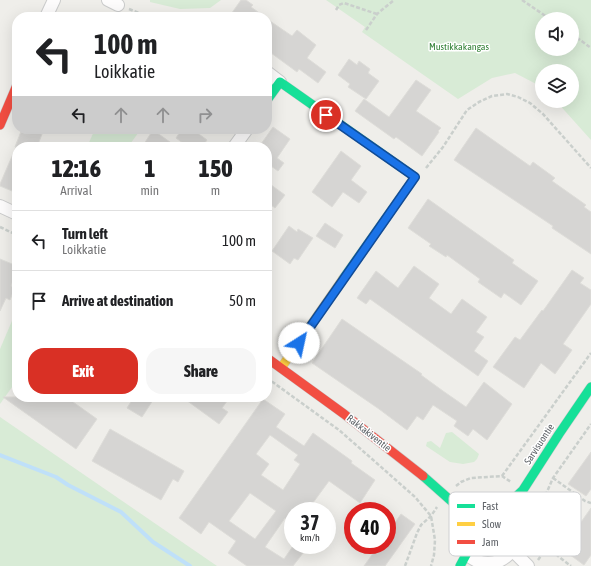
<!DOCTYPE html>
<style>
:root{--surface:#fff;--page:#f6f6f6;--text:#202124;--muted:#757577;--line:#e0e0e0;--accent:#d93025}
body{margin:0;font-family:"Asap Condensed",sans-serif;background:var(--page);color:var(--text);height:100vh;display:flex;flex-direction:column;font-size:15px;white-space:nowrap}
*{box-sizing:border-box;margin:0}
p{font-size:13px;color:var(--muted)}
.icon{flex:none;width:22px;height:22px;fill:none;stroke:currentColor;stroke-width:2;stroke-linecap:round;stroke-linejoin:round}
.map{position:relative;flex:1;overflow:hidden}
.panel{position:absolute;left:12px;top:142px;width:260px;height:260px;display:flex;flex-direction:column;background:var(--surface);border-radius:16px;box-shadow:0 4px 16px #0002}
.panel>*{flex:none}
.hud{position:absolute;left:12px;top:12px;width:260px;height:122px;border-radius:16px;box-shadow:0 4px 16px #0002;background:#fff;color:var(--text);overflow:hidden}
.fabs{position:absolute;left:535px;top:12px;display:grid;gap:8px}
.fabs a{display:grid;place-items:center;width:44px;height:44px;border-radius:50%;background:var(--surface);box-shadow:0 4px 16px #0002;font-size:20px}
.speed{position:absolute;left:284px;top:502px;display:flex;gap:8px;font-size:20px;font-weight:700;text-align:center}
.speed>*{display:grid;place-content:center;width:52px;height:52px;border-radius:50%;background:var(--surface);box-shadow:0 4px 16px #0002;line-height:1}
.speed small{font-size:10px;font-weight:400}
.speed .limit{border:6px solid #d22;background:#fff;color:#111}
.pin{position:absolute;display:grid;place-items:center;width:34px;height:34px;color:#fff;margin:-17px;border:2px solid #fff;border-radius:50%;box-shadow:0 1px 4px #0007}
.me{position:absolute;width:44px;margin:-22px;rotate:35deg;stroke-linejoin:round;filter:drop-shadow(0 0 3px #0008)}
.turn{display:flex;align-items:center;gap:14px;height:84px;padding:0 16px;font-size:18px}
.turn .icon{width:52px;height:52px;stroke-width:2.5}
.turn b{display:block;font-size:28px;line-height:34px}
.lanes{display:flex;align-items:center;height:38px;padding:0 16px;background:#0003;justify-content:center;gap:20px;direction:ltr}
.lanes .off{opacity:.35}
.eta{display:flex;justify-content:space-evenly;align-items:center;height:68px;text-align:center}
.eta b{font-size:24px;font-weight:800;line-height:28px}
.action{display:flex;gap:8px;margin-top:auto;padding:8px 16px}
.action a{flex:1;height:46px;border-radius:16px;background:var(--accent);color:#fff;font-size:16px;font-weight:800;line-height:46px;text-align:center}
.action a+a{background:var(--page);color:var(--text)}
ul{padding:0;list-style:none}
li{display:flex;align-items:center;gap:12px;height:60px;padding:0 16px;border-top:1px solid var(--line)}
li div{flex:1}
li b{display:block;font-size:15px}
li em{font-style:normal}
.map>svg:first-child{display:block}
</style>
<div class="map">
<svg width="591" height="566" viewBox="0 0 591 566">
<rect width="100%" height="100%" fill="#efeeea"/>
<g fill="#d8ebd6" fill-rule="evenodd">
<polygon points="150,0 221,0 210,8 180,9 150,2"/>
<path d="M326,0H591V140L556,101H572V71H542V87L515,73L492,78L458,99L362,32L365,27ZM542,19H572V49H542Z"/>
<polygon points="95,129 141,129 128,147 87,147"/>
<polygon points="17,309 17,380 0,404 0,349"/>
<polygon points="0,417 217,566 0,566"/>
<polygon points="452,432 479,454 477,459 474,462 463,464 450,462 426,446 427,442 431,441 440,448 446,433"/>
</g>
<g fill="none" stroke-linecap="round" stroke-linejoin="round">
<polyline stroke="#bfe0f9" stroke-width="4" points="0,455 56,477 68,485 121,512 153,542 190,566"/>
</g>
<g fill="#d6d5d3" stroke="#deddd9" fill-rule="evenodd">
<polygon points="241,0 246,0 253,5 251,7 265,17 229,17"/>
<polygon points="267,19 292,36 297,30 316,45 307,58 326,72 318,83 299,69 297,72 267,50"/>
<polygon points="349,59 357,65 359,61 370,69 368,73 379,81 366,99 348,87 350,84 338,75"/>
<polygon points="416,80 431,90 416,111 441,128 438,131 439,132 422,156 396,137 394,139 355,111 364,99 389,117"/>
<polygon points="273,127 290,139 277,158 284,163 278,171 271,166 267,172 267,147 259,147"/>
<polygon points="476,128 530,166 533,162 555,178 552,181 586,205 584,207 591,212 591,254 552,228 553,226 454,160"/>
<polygon points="22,129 44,129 37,147 17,147 17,193 0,186 0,184 16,147 15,147"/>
<polygon points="182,129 192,129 207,140 202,147 188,147 176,138"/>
<polygon points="153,130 177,147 142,147"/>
<polygon points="341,151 361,166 351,180 367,192 359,203 343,192 332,207 312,192"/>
<polygon points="267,182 285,195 275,208 267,202"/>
<polygon points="428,199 504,253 514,260 512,263 538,281 521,305 504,293 501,298 478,282 480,279 447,255 446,257 429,246 431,244 408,228"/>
<polygon points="325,223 343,235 335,248 316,236"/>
<polygon points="289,226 297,232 298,229 313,238 298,260 294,258 290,264 272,251"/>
<polygon points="0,259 17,266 17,270 11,286 15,287 10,300 6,298 0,311"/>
<polygon points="414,266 439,284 429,298 451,314 462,299 487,317 476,332 484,337 474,351 488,361 478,376 370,299 366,304 357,298 376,271 398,288"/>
<polygon points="572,270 584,278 580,283 591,290 591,304 563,344 572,350 555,374 541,363 524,388 493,367 515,337 520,340 542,310 543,311"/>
<polygon points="342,319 422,374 421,375 443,391 466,407 484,382 512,404 487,440 473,429 468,436 454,426 457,421 433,405 423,420 417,416 407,430 379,409 312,363"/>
<polygon points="3,397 66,397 97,419 76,449"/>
<polygon points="134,397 155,397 142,417 127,408"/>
<polygon points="182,397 230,397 222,408 228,412 219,424"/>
<path d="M263,399L285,414L276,427L304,446L313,433L352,461L351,463L375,480L360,503L329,481L307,511H293V524L285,518L265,547L284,559L293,546L303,553L293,566H247L228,553L236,541L209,522L201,534L179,518ZM270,435L298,455L294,460L300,464L283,490L261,475L269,464L256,454ZM250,493L276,511L255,539L229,521Z"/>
<polygon points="110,429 184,471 178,482 173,479 161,500 92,461"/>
<polygon points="591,452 591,489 586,496 568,484"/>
<polygon points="591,508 591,555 584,565 562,549"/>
<polygon points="401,514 415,524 385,566 364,566 379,545 387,545 387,534"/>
</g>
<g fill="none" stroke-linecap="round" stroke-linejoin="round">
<g stroke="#cbcccc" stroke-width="14">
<g id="street">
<polyline points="108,0 118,5"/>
<polyline points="46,17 54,0"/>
<polyline points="267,72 280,82"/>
<polyline points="234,147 247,129"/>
<polyline points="0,206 17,214"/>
<circle cx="488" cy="534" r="29"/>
<polyline points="512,550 528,566"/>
</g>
</g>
<g stroke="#cacacb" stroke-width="10">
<g id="fast">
<polyline points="267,100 280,82 415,177 343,279"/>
<polyline points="423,476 467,515"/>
<polyline points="503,509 523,490 559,434 591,387"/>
<polyline points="460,566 467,553"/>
</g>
</g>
<g stroke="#cacacb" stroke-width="10">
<polyline id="slow" points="281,368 343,279"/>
</g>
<g stroke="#cacacb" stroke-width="10">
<g id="jam">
<polyline points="0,125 17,85"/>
<polyline points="267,358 344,414 423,476"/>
</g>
</g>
<g stroke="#cacfcc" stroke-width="2.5" stroke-dasharray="4 2" stroke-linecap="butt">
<polyline points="522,0 550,19"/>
<polyline points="129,9 149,17"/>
<polyline points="336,10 339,5 344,3 377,14"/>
<polyline points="366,30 377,14 394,0"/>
<polyline points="572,34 591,48"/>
<polyline points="426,168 443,147 467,110 479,102 492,96 507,94 518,97 530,103 543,114 591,168"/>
<polyline points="0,227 17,235"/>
<polyline points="267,378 339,430 380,466 415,497 431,516 435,540 434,555 431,566"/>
<polyline points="502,476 591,353"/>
<polyline points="553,478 585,501 591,503"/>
<polyline points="456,486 461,482 471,478 502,476 511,482"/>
<path d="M536,497L543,501C540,515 539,532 547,545C553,553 563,560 571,566"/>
<polyline points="543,501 553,478 591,424"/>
<polyline points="538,560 548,546"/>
<polyline points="405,566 417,533 421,525 431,516 437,507"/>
</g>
<use href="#street" stroke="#fdfcfc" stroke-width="12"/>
<use href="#fast" stroke="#16e098" stroke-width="9"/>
<use href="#slow" stroke="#ffcf43" stroke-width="9"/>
<use href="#jam" stroke="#f24e42" stroke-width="9"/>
</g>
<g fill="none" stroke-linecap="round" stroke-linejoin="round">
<g stroke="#114b97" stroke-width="10">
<polyline id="route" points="299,343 415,177 326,115"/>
</g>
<use href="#route" stroke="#1a73e8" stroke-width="7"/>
</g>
<g text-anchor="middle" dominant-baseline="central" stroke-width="3" stroke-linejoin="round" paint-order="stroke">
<g font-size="10" fill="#348238" stroke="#fff">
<text x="459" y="46">Mustikkakangas</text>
</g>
<g font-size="10" fill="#5f6368" stroke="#fff">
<text transform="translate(369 433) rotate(38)">Rakkakiventie</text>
<text transform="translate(539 444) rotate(-57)">Sarvisuontie</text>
</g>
</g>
<rect x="449" y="492" width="132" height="64" rx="6" fill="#fff" stroke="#cfd0d2" stroke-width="1"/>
<rect x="457" y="504" width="18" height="4" fill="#16e098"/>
<rect x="457" y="522" width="18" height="4" fill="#ffcf43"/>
<rect x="457" y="540" width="18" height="4" fill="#f24e42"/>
<g font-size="11" fill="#5f6368">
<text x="482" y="510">Fast</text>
<text x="482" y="528">Slow</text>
<text x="482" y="546">Jam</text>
</g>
</svg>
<div class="fabs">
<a><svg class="icon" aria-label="sound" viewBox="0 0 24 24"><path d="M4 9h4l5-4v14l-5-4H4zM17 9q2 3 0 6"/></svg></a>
<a><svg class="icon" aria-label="layers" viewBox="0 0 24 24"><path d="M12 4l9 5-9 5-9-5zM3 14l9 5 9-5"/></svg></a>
</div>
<div class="speed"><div>37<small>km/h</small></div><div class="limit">40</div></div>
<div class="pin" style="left:326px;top:115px;background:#d93025"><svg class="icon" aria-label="arrive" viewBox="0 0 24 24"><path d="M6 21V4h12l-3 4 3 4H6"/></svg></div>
<svg class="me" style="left:299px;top:343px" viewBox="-20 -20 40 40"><circle r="19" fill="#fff"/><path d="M0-13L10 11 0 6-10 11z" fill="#1a73e8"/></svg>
<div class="hud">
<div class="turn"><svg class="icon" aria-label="left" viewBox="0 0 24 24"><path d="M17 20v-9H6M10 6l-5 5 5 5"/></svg><div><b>100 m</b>Loikkatie</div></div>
<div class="lanes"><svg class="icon" aria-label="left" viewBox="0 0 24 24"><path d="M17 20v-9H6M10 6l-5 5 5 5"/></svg><svg class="icon off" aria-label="ahead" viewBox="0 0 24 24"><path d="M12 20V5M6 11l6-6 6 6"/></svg><svg class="icon off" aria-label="ahead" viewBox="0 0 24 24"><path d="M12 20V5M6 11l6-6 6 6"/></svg><svg class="icon off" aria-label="right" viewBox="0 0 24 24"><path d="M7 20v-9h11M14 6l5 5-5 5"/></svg></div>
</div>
<section class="panel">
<div class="eta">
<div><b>12:16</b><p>Arrival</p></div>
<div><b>1</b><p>min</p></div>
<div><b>150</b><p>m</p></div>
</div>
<ul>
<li><svg class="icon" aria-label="left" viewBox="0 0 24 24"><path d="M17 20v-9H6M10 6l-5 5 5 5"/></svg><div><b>Turn left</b><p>Loikkatie</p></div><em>100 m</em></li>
<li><svg class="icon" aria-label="arrive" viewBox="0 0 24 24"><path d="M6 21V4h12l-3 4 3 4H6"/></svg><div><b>Arrive at destination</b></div><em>50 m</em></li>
</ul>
<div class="action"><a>Exit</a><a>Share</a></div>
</section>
</div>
